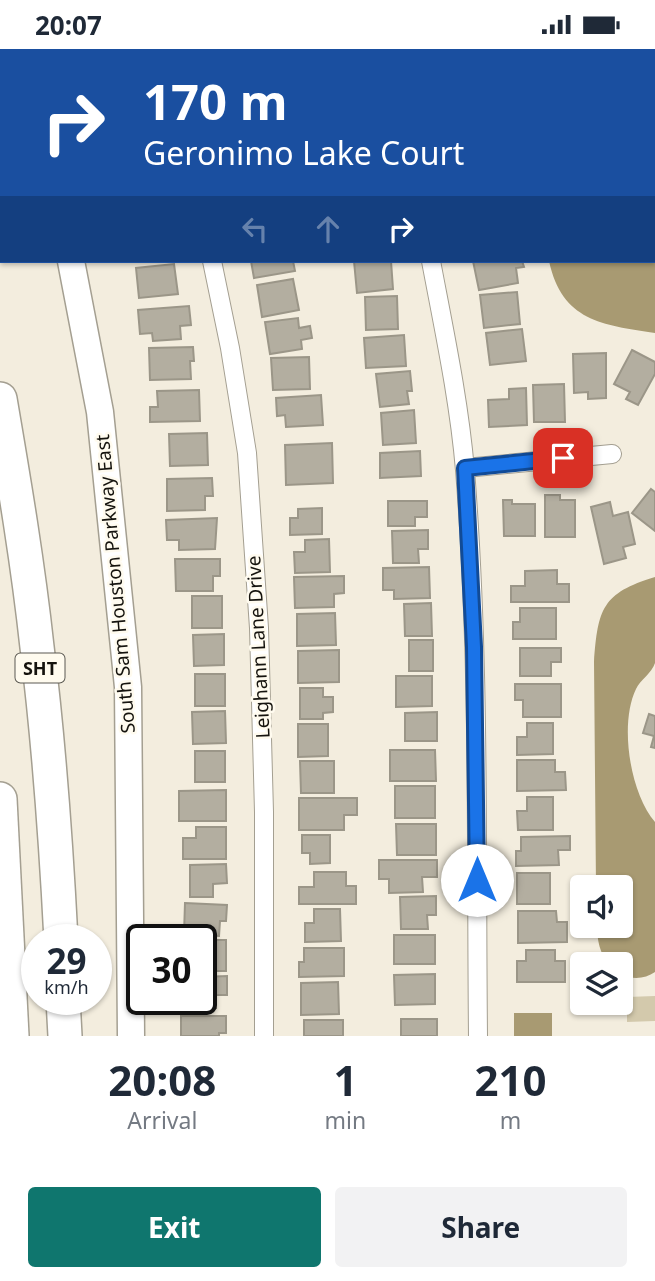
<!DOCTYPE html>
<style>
:root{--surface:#fff;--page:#f2f2f3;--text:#1f2937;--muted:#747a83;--accent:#0f766e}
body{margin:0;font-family:"Noto Sans",sans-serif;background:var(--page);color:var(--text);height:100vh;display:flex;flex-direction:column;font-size:26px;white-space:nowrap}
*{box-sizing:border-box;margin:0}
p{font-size:23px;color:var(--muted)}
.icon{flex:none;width:38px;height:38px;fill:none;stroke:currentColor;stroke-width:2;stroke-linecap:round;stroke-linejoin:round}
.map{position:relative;height:987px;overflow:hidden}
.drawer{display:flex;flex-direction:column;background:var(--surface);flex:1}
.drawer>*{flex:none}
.top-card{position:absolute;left:0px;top:0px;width:656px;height:214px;box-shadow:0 2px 5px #0004;background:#1a4fa0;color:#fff;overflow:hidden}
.controls{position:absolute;left:570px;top:826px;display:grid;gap:14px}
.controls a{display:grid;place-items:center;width:63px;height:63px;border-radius:7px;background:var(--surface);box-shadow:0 2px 5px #0004;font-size:35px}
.speed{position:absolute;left:21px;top:875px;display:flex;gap:14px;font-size:35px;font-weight:700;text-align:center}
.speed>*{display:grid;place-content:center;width:91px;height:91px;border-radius:50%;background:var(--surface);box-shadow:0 2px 5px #0004;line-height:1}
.speed small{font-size:18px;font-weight:400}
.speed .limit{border:4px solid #111;border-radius:10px;background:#fff;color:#111}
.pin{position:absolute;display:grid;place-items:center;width:60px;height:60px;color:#fff;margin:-30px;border-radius:14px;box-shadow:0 4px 10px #0006}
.me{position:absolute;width:77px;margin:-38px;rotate:0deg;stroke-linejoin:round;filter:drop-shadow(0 0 5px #0008)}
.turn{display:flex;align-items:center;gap:24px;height:147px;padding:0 28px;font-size:32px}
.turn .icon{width:91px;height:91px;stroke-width:2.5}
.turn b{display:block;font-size:49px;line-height:60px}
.lanes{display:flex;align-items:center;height:66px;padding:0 28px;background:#0003;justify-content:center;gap:35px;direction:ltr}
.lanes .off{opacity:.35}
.eta{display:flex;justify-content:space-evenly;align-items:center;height:119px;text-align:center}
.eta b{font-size:42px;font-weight:700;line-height:49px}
.button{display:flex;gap:14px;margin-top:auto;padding:14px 28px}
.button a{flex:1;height:80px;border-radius:7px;background:var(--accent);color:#fff;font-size:28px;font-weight:700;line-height:80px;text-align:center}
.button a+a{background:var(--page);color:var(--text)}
.status{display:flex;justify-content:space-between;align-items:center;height:49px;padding:0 35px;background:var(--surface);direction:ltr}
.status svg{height:19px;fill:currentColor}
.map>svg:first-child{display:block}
</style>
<div class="status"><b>20:07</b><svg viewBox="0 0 49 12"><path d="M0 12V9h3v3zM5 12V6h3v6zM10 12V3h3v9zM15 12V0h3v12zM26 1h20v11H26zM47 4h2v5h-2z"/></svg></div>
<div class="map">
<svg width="655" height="987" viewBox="0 0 655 987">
<rect width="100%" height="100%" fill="#f3edde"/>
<polygon fill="#d3c9ac" points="655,947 655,972 627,973 627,948"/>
<g fill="#a89a72">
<path d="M655,204V284C602,276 562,272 549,212H654Z"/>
<path d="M655,528C655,549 655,571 655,593C655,599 655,608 655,614C652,624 640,631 636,640C619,675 630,744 655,773V923C645,930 632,931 621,925V915H608C600,904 597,891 597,877H621V838H596L594,613C598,560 602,544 655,528Z"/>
<rect x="514" y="964" width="38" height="23"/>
</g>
<g fill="#b3aea0" stroke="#9b9688" stroke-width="2">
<polygon points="257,0 285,0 286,2 258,2"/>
<rect x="328" y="0" width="29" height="2"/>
<rect x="428" y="0" width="38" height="2"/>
<polygon points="621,0 655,0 655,14 654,2"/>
<polygon points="251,212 293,212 295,222 254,229"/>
<polygon points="354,212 391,212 393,240 357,244"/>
<polygon points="473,212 522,212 524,218 516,219 518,234 479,241"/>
<polygon points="174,215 178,245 139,249 136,219"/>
<polygon points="293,230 299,261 262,268 257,236"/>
<polygon points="517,243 520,275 484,279 480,246"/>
<polygon points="397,247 398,280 366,281 365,248"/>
<polygon points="189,257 191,276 180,277 181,290 153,292 152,284 140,285 138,261"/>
<polygon points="298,269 299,279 310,277 312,289 301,291 302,300 270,305 265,273"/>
<polygon points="522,280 526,312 490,316 486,284"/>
<polygon points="404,286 406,317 366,319 364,289"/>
<polygon points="193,298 194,312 190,312 191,330 150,331 149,299"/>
<polygon points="632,301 655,313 655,325 638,356 626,350 630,343 614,335"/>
<polygon points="606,304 606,349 588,350 588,343 574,344 573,305"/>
<polygon points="309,308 310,340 273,341 271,309"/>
<polygon points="410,322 412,342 407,342 409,355 380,358 376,325"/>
<polygon points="564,335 565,373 534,373 533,336"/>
<polygon points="526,339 527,376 489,378 488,351 509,350 509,340"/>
<polygon points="199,341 200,372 150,373 150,358 158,358 157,342"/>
<polygon points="321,346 323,376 286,378 285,366 277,367 276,349"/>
<polygon points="414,361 416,394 383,396 381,364"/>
<polygon points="207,384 208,416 170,417 169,385"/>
<polygon points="332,394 333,434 286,436 285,396"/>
<polygon points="420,402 421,427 380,429 380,404"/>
<polygon points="212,429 213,447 205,447 205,461 167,462 167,430"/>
<polygon points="651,440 655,443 655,482 632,464"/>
<polygon points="545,446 560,446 560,451 575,451 575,488 545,488"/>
<polygon points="503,451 512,451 512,455 535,455 535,487 504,487"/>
<polygon points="388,452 427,452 427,468 415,468 415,477 388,477"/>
<polygon points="610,453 613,467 628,463 635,495 623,498 626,509 604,515 591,458"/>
<polygon points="322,459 322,485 290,486 290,469 298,469 298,460"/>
<polygon points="217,469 215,500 179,501 179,491 167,491 166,471"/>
<polygon points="428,481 428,500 418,500 419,514 393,514 392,482"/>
<polygon points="329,490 330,523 295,524 294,503 305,503 305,491"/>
<polygon points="175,510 220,510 220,527 213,527 213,542 176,542"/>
<polygon points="429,518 430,549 394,550 394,541 383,541 383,519"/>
<polygon points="557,521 557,535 569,535 569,553 511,553 511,537 525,537 525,522"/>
<polygon points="344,527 344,544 334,545 334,558 295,559 294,528"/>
<rect x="192" y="547" width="30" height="32"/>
<polygon points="431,554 432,587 405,587 404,555"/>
<polygon points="520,559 556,559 556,590 513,590 513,573 520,573"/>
<polygon points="335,564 336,596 297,597 297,565"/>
<polygon points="224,585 224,616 194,617 193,586"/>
<rect x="409" y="591" width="24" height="31"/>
<polygon points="520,599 561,599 561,613 551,613 551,627 520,627"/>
<polygon points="339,601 339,633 298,634 298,602"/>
<rect x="195" y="625" width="30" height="32"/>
<polygon points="396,627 432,627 432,657 396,658"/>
<polygon points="515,635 561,635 561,668 523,668 523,651 515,651"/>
<polygon points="300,639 323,639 323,648 333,648 333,663 323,664 323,670 300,670"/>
<polygon points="225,662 226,694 193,695 192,663"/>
<polygon points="437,663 437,692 405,692 405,664"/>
<polygon points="649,665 655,667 655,699 651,698 654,687 643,684"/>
<polygon points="527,674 553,674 553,705 517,706 517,688 527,688"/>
<polygon points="298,675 328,675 328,707 298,708"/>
<polygon points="390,701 435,701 436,732 390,732"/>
<rect x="195" y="702" width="30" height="31"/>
<polygon points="517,711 555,711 555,723 565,723 566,741 517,742"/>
<polygon points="300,712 334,712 334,744 301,744"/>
<rect x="395" y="737" width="40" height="32"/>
<polygon points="226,741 226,772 179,772 179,742"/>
<polygon points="527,748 553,748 553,781 518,781 517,762 527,762"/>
<polygon points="299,749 357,749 357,766 344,766 344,781 299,781"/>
<polygon points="396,775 436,775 436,806 397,806"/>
<polygon points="196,778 226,778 226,810 183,810 183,789 196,789"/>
<polygon points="302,786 330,786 330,814 310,815 310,804 302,804"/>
<polygon points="570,787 570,801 558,801 559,816 516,817 516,802 521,802 521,788"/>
<polygon points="379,811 437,811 437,828 422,828 423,843 389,844 389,830 379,830"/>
<polygon points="226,815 227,834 213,835 213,848 190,848 190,816"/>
<polygon points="314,823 346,823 346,837 356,837 356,855 299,855 299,838 314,838"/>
<rect x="517" y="824" width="33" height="31"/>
<polygon points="436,847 436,866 427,866 428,880 401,880 400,848"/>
<polygon points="185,854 227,856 226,872 220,872 219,887 184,885"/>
<polygon points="314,860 340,860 341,892 305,893 305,874 314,874"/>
<polygon points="518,862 556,862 557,873 567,873 567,893 518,894"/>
<rect x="394" y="886" width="41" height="29"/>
<rect x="201" y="891" width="25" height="31"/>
<polygon points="304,899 344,899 344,927 299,928 299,913 304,913"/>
<polygon points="526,901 555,901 555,912 565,912 565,933 517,933 517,912 526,912"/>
<polygon points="435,925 435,955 395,956 394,926"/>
<polygon points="227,927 227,946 216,946 216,959 190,959 190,950 201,950 201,928"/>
<polygon points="338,933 339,965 301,966 301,934"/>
<polygon points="181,967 226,967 226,984 219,984 219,987 181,987"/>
<rect x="401" y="970" width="36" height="17"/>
<rect x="304" y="971" width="39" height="16"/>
</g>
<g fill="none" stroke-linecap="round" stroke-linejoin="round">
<g stroke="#a49f91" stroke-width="20">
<g id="minor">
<polyline points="385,0 385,2"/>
<polyline points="212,212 230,299 247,404 259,579 264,763 264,987"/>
<path d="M431,212C444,281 459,351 465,421C480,609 476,798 478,987"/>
<polyline points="465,419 612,405"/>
</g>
</g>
<g stroke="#a49f91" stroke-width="29">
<g id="secondary">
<polyline points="23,0 24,2"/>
<polyline points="71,212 100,363 128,638 131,987"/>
</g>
</g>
<g stroke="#a49f91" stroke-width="36">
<g id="motorway">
<path d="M0,350C14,432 28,515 37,598C49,695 56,793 61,891"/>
<polyline points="0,750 12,987"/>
<polyline points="63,950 65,987"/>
</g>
</g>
<use href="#minor" stroke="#fff" stroke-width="18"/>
<use href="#secondary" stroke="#fff" stroke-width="26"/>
<use href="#motorway" stroke="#fff" stroke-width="33"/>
</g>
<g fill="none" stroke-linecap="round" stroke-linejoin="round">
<g stroke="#114b97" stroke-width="18">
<polyline id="route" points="477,831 474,598 465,419 563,409"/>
</g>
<use href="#route" stroke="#1a73e8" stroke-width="12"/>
</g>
<g text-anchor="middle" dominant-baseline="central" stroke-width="5" stroke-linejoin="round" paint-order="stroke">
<rect fill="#fffbef" stroke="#5b5952" stroke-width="2" x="15.5" y="604.5" width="49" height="29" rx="5"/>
<g font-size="18" font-weight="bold" fill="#15130e">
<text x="40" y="619">SHT</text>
</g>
<g font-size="19" fill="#15130e" stroke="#fffbef">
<text transform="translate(115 535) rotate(-95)">South Sam Houston Parkway East</text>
<text transform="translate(258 598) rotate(-93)">Leighann Lane Drive</text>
</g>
</g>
</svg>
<div class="controls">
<a><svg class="icon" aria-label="sound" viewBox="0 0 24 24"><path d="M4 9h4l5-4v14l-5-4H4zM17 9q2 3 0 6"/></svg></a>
<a><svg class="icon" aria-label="layers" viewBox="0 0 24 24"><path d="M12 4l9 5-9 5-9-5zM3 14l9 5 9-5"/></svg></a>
</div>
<div class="speed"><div>29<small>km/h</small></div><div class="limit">30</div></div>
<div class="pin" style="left:563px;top:409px;background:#d93025"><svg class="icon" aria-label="arrive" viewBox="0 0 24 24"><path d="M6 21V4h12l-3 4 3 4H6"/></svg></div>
<svg class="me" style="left:477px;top:831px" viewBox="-20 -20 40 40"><circle r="19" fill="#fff"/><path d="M0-13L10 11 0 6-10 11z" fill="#1a73e8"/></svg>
<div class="top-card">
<div class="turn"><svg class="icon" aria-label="right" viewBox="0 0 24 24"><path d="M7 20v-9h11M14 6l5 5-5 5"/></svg><div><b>170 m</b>Geronimo Lake Court</div></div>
<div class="lanes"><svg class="icon off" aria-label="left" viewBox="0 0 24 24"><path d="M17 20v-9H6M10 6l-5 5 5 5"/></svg><svg class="icon off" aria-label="ahead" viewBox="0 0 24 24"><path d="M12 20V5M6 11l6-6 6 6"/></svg><svg class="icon" aria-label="right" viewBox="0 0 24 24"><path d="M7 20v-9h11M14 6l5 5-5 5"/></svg></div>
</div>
</div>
<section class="drawer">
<div class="eta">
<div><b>20:08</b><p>Arrival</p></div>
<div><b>1</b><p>min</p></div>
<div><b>210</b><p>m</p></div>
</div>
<div class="button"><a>Exit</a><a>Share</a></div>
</section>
